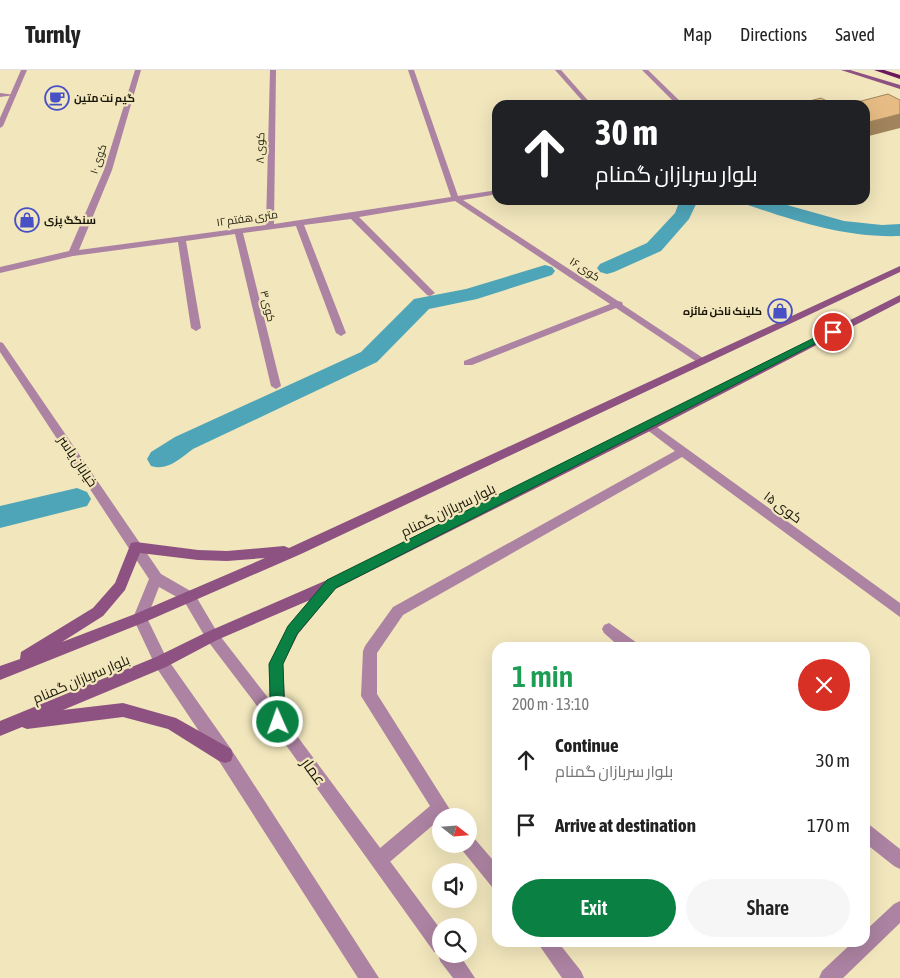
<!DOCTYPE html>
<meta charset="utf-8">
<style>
:root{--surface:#fff;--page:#f6f6f6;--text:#222;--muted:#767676;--line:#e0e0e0;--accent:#0b8043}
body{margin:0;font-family:"Asap Condensed",Cairo,sans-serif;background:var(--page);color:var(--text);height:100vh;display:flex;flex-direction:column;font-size:19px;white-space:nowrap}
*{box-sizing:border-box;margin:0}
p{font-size:16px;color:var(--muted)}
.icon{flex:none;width:28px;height:28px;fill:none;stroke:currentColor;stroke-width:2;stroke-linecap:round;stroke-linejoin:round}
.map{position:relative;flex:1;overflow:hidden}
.details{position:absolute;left:492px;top:572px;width:378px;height:305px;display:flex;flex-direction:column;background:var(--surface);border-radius:15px;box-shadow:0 5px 20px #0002}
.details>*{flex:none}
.guide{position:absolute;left:492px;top:30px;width:378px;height:105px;border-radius:15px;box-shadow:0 5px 20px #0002;background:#202124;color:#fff;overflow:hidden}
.needle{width:32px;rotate:107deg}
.buttons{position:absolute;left:432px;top:738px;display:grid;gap:10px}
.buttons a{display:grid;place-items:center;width:45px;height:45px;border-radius:50%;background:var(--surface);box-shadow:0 5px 20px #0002;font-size:25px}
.pin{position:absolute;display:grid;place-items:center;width:42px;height:42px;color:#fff;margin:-21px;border:2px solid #fff;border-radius:50%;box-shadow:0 1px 5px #0007}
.me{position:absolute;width:55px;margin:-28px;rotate:358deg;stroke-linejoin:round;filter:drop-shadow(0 0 4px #0008)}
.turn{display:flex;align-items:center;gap:18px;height:105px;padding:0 20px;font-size:22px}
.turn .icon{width:65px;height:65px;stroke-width:2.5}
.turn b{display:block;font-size:35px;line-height:42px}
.round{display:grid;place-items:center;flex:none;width:52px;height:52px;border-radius:26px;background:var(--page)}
.summary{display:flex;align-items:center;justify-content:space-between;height:85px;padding:0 20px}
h1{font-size:30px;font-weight:600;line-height:38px;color:#1e9e55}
.button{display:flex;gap:10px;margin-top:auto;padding:10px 20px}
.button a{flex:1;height:58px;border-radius:30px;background:var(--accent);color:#fff;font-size:20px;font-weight:600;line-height:58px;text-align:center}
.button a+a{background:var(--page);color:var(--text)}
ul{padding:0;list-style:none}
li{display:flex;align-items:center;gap:15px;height:65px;padding:0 20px}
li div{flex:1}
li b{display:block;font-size:19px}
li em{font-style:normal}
header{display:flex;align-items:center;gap:30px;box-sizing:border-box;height:70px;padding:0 25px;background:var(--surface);border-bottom:1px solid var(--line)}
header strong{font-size:24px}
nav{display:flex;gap:28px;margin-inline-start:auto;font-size:18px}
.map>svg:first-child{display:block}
</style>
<header>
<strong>Turnly</strong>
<nav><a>Map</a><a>Directions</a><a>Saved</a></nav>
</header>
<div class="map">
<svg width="900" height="908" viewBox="0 0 900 908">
<rect width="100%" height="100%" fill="#f1e6bc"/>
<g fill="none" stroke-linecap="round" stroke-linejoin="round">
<g fill="#4fa5b8" fill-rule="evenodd">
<polygon points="680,130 698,130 689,149 661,181 614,202 607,204 600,202 597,198 600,194 647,173 675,143"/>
<path d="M742,130H769L844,151L882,155L900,154V166C846,168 795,151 745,134Z"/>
<path d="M545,195L552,197L555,201L552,205L477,229L429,239L377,292L193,379C179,389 168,401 151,396L147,389L151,382L175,367L361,282L414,229L466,219Z"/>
<polygon points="77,418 87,422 91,429 87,436 0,458 0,436"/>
</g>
<g fill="#ac83a2" fill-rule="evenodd">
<polygon points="135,0 141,0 112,100 79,180 266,155 270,0 276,0 274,154 451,127 408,0 414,0 458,126 498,120 498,124 463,130 618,231 622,232 623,235 706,290 701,293 697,292 616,238 472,295 464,295 464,291 610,234 455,131 359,147 435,223 430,226 427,225 351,149 304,155 346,263 341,266 336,263 296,156 243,163 281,316 276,319 271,316 235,164 186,171 201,258 196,261 191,258 178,172 73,186 0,203 0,197 69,181 104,100"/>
<polygon points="555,0 561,0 592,35 586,35"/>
<polygon points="642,0 648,0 684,35 677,35"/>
<polygon points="0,23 15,25 0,27"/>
<polygon points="650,352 900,533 900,547 682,387 403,545 377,583 377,624 454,746 441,746 441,752 439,750 385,796 379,799 373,796 370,790 373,784 430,736 361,626 363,581 365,576 393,537 675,381 646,359 644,356"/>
<polygon points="609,553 637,573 639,578 621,578 604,563 602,559 604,555"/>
<polygon points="865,753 871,756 900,779 900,799 894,796 865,773"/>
<polygon points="469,766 474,768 498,796 498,820 492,817 462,780 460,774 469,774"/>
<polygon points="900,831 900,853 843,908 819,908 822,901 853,872 865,872 865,861 894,834"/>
<polygon points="537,872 558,872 581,901 584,908 562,908"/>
</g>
<g fill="#ac83a2" fill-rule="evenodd">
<polygon points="21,0 27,0 3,56 0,58 0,48"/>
<polygon points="0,272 3,273 161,504 194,523 217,562 283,647 441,860 441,884 459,884 475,908 453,908 440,891 438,883 434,882 273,657 207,570 184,531 159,517 147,548 166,587 231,679 379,908 358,908 219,691 156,597 133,548 149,509 0,282"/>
</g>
<g fill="#8d5281" fill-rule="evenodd">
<polygon points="841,0 850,0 900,15 900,19"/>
<path d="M900,196V202L301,484L145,552L0,610V596L20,589L21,582L93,538L115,513L131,473L136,472L198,480L227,481L284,476L289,478ZM140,483L198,490L227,491L265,488L135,544L62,572L103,546L125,520Z"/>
<polygon points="900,225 900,232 654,359 335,519 298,564 283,594 286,652 283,657 278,659 273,657 270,652 269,594 288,556 310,530 217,570 166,597 63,640 123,633 176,648 231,679 233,685 231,691 225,693 219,691 168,659 123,647 27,659 22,657 0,666 0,651 156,587 207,562 327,510 646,353"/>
</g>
<polygon fill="#6a185e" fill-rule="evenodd" points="874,0 884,0 900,5 900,9"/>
</g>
<polygon fill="#a1845c" points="900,44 900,58 865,67 865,53"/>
<g fill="#e6bc84" stroke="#a1845c">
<polygon points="888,24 900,30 900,44 865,53 865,35 846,35"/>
<polygon points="821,28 835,35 794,35"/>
</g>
<polygon fill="#0b8043" stroke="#07532c" points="830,260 836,260 838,262 336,518 297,564 283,594 285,652 283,657 278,659 273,657 271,652 269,594 288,556 327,510"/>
<defs>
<g id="cafe-ring" transform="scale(1.25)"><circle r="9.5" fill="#f1e6bc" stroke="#4850c6" stroke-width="1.5"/><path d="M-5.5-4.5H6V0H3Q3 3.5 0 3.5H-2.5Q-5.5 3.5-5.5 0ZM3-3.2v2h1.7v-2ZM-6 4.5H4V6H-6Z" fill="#4850c6"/></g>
<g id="shop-ring" transform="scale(1.25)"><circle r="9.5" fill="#f1e6bc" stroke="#4850c6" stroke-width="1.5"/><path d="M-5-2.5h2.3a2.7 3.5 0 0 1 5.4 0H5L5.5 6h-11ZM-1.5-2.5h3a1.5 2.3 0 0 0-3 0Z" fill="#4850c6"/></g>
</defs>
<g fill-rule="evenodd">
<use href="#cafe-ring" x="57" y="28"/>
<use href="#shop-ring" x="27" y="150"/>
<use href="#shop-ring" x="780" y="241"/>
</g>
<g text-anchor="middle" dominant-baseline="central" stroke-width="4.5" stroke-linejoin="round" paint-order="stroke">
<g font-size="11" font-weight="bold" fill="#1b1708" stroke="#f1e6bc" text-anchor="start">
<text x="74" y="28">گیم نت متین</text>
<text x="44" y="150">سنگگ پزی</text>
<text x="762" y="241" text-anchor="end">کلینک ناخن فائزه</text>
</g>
<g font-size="11" fill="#1b1708" stroke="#f1e6bc">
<text transform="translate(260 78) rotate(-89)">کوی ۸</text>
<text transform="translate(98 89) rotate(-72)">کوی ۱۰</text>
<text transform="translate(247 148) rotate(-8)">۱۲ متری هفتم</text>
<text transform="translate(585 199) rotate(33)">کوی ۱۶</text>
<text transform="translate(268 236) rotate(76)">کوی ۳</text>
</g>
<g font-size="14" fill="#1b1708" stroke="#f1e6bc">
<text transform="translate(78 391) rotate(56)">خیابان یاسر</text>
<text transform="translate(783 437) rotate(36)">کوی ۱۵</text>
<text transform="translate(448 440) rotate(-26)">بلوار سربازان گمنام</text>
<text transform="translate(81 609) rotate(-23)">بلوار سربازان گمنام</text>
</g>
<g font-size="16" fill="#1b1708" stroke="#f1e6bc">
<text transform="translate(314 701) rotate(54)">عمار</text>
</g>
</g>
</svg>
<div class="buttons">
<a><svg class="needle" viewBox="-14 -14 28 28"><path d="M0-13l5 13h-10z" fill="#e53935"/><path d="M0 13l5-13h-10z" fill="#767676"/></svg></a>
<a><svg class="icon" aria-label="sound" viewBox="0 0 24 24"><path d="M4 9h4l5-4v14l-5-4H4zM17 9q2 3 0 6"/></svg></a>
<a><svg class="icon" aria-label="search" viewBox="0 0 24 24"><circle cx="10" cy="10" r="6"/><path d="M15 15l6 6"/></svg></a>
</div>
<div class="pin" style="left:833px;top:262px;background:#d93025"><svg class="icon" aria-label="arrive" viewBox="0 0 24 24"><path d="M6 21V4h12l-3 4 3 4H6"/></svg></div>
<svg class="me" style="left:278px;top:652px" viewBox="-20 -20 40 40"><circle r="17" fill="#0b8043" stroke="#fff" stroke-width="3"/><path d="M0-11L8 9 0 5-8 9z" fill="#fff"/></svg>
<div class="guide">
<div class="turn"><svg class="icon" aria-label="ahead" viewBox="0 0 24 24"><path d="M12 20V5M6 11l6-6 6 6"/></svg><div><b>30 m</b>بلوار سربازان گمنام</div></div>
</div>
<section class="details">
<div class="summary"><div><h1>1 min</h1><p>200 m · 13:10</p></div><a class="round" style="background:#d93025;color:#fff"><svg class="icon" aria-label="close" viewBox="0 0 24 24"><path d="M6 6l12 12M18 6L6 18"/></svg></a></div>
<ul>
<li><svg class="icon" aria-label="ahead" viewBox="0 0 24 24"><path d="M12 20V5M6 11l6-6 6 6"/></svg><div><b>Continue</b><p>بلوار سربازان گمنام</p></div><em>30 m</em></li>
<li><svg class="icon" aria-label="arrive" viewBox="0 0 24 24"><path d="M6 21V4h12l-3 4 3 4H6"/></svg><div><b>Arrive at destination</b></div><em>170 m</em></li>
</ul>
<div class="button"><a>Exit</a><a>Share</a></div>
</section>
</div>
